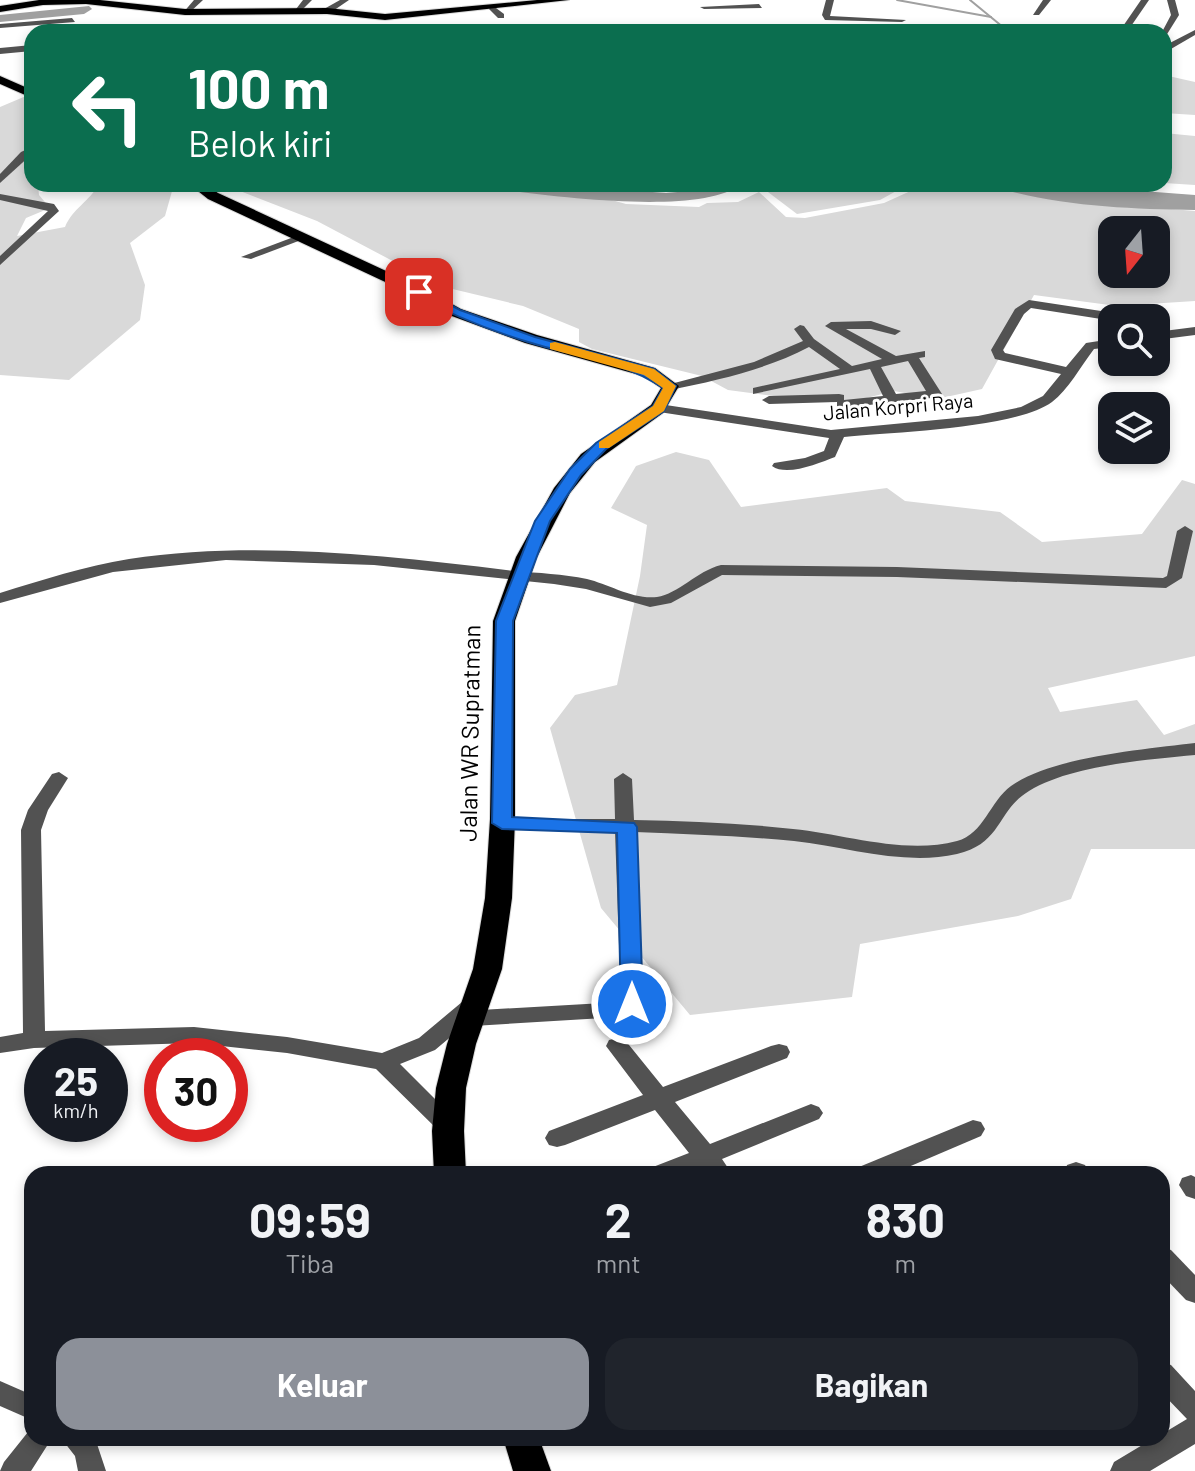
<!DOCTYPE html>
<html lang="id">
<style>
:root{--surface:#171b24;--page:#20242c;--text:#f1f3f6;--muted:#9ea1a6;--accent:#8c9099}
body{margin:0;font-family:Barlow,sans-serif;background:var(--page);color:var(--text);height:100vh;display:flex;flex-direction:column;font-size:30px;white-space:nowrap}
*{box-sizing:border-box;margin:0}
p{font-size:26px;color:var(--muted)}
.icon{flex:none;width:44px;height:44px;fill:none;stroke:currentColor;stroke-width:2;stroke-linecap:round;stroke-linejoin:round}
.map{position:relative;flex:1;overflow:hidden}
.details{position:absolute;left:24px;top:1166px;width:1146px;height:280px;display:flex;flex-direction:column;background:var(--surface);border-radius:24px;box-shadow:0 4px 12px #0003}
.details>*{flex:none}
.guide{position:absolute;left:24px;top:24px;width:1148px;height:168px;border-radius:24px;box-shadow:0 4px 12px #0003;background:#0b6e4f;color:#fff;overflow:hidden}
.needle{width:52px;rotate:197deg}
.buttons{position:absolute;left:1098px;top:216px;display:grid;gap:16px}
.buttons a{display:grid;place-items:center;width:72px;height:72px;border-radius:16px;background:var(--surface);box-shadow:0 4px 12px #0003;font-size:40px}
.speed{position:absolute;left:24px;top:1038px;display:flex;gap:16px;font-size:40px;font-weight:700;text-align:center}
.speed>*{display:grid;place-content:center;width:104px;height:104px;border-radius:50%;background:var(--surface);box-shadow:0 4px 12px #0003;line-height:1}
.speed small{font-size:20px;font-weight:400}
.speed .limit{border:12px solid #d22;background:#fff;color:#111}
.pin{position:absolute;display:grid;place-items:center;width:68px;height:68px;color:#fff;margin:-34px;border-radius:16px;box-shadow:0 4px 12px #0006}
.me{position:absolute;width:88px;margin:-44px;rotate:0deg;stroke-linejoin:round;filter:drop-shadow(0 0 6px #0008)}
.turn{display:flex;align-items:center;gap:28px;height:168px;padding:0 32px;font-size:36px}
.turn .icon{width:104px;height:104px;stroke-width:2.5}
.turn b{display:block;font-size:56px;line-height:68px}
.eta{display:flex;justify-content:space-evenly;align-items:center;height:136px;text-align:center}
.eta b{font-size:48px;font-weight:700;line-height:56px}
.button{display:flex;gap:16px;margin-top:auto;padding:16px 32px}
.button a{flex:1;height:92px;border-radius:24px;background:var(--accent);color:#fff;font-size:32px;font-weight:700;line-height:92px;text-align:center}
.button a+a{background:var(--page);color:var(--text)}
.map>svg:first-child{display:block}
</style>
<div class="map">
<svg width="1195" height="1471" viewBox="0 0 1195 1471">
<rect width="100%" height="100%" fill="#fff"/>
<g fill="#d9d9d9" fill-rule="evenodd">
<polygon points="1164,75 1195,82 1195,115 1164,113"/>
<path d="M26,96L32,98V184H38L39,195L50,208L26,218L17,236L65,227C73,208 89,202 99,184H174L165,216L130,243L145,285L140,320L69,380L0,375V107Z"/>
<polygon points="1164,133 1195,136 1195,185 1164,183"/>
<path d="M222,184H471L530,192H583L626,204L699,207L707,203L738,202L759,192L786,217L805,218L884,203L926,184H995L1064,200L1195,211V301L1117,306L1034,295L982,389L937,399L894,391L851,402L774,396L728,390L702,376L592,349L579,342V329L523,306L440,286L317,221ZM1112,230H1156V274H1112Z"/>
<polygon points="764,184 909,184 880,200 797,214 764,189"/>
<polygon points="676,452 709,460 741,507 887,488 905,501 1000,512 1042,542 1142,534 1182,480 1195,484 1195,656 1048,688 1060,712 1137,700 1164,735 1195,724 1195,849 1091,849 1071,899 1018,916 860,944 852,997 690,1015 601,908 550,728 575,695 617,685 640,576 647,525 611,508 636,466"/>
</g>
<g fill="#a0a0a0">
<polygon points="89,6 92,9 84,14 0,22 0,15"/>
<path d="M461,184H546L666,193L700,190L710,184H741C698,220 518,192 461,184Z"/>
<path d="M985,184H1049L1195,195V210C1125,209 1052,206 985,184Z"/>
</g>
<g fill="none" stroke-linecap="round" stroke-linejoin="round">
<g stroke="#a0a0a0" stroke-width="2">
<polyline points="897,0 991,17"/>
<polyline points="970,0 1009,32"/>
</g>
<g stroke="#dbdbdb" stroke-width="2">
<polygon id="major" points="39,0 100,0 185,9 327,8 385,14 537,0 569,0 385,20 327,14 185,15 86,4 43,5 0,12 0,6"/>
</g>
<g stroke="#dbdbdb" stroke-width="2">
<g id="highway">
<polygon points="0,76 32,90 32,98 0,84"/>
<polygon points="189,184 205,184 218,193 425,289 461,309 537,335 655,368 679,386 663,413 595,462 570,493 537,557 515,621 515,819 512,898 502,969 476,1044 466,1088 464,1131 466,1174 434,1174 432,1131 436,1088 447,1044 473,969 485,898 490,819 493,621 516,557 554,488 581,454 651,405 661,388 643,376 525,343 449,315 413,295 208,199"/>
<polygon points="503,1438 539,1438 551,1471 513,1471"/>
</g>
</g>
<g fill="#525252" fill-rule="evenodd">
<polygon points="194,0 203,0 188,14 182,14"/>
<polygon points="303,0 312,0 299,13 293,13"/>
<polygon points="340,0 349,0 330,13 324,13 324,9"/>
<polygon points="826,0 834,0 830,16 906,20 902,22 825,20 822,15"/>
<polygon points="1043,0 1051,0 1039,15 1033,15"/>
<polygon points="1141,0 1149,0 1127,32 1119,32"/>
<polygon points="1167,0 1175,0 1179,15 1164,39 1162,32 1171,15"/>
<polygon points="759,4 762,8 704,9 700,7"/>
<polygon points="492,5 504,14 504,18 498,18 489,9"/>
<polygon points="72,18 75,22 0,28 0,24"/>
<polygon points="1195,30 1195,35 1164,53 1164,46"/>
<polygon points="32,45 32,51 0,54 0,48"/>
<polygon points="32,147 32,154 0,183 0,174 21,152"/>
<polygon points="0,194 54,204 59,211 0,265 0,256 48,211 0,200"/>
<polygon points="299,235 309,237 251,259 241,257"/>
<path d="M1029,300L1101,311L1107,315L1101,319L1031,308L1024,314L1003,350L1005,353L1066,367L1086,343L1112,339V347L1094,349C1081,366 1068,390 1052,402C1015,429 892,432 844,437L835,457C819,463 787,477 772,466L774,463L805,458L824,451L829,438L659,412L652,408L659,404L831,430L978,416L1021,407L1043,396L1061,374L995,359L991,350L1015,309Z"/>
<path d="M871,321L901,331L895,335L871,329H846L896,356L925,351V357L919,358L942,394L940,397L842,408L837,407V402L769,404L762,400L769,396L839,394L844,395V400L883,396L870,369L753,394V388L840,369L809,347C765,370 718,380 670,390L663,386L754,362L803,341L794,329L800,325L804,326L814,339L852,366L882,359L825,326L831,322ZM908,361L926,391L896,394L881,367Z"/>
<polygon points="1195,327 1195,335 1156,340 1156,332"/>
<path d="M1185,526L1193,531L1182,578L1166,588L897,577L722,575L671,603L650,607L586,589L554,584L374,565L226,560L113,572L0,603V593C42,580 85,566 129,559C257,540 387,556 515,571C538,573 563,574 587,579C608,584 634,600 657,597C678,594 697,571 721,565L897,567L1163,578L1167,576L1177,531Z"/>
<path d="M1195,743V755C1145,760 1072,765 1029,791C996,811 1003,843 957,854C904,866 847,847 794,841C741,836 688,834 635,832L643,1004L637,1016L473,1026L466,1024L435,1050L400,1064L455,1119L459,1125L455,1131L447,1134L439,1131L376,1069L287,1053L194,1043L34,1048L0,1053V1037L23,1033L21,830L28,810L52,774L59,772L68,778L48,810L41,830L45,1031L194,1027L287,1037L382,1053L419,1038L462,1002L470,1000L478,1002L480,1010L621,1002L615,832L502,829L492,823L495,819H615L614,779L623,773L632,779L634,820C687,821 740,823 793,829C845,834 904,855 957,841C984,834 990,801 1011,786C1051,757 1146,749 1195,743Z"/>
<polygon points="617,1038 625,1040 663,1087 771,1046 779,1044 787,1046 790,1052 787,1058 675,1102 710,1144 811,1104 819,1107 823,1113 819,1119 722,1159 732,1174 706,1174 701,1168 687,1174 650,1174 653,1167 689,1153 655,1110 565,1145 557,1147 549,1145 545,1138 549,1131 643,1095 606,1046 609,1040"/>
<polygon points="973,1120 981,1122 985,1129 981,1136 892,1174 856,1174 859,1167"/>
<polygon points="1076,1162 1085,1165 1090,1174 1065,1174 1067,1165"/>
<polygon points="1191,1175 1195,1177 1195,1199 1186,1196 1179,1185 1182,1178"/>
<polygon points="1162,1247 1171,1250 1195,1275 1195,1303 1186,1300 1162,1275"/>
<polygon points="1162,1362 1171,1365 1195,1391 1195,1444 1150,1471 1110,1471 1114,1462 1154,1438 1162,1438 1162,1434 1187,1419 1162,1393"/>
<polygon points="0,1381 32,1395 32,1420 0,1406"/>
<polygon points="32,1427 32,1438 52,1438 31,1471 0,1471 4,1462"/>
<polygon points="61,1438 95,1438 106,1471 78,1471 75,1456"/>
</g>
<use href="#major" fill="#000" fill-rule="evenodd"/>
<use href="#highway" fill="#000" fill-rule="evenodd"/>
</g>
<path fill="#1a73e8" stroke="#114b97" stroke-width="2" d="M415,290H423L460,310L535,337L654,369L676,386L664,411L606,449L581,475L550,521L513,621L512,817L634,823L637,827L643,1004L640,1010H624L621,1004L617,833L502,829L492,823L496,621L535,521L570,469L596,443L653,406L663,388C625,361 572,356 528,342C489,330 451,315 415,295Z"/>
<polygon fill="#f59e0b" points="555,342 654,369 676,386 664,411 609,448 599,448 599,442 653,406 663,388 644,375 550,349 550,343"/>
<g text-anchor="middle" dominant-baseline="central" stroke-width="6" stroke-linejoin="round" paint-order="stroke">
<g font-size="20" fill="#000" stroke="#fff">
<text transform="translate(898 406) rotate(-5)">Jalan Korpri Raya</text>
</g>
<g font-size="24" fill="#000" stroke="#fff">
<text transform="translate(469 733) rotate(-89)">Jalan WR Supratman</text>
</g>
</g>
</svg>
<div class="buttons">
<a><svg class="needle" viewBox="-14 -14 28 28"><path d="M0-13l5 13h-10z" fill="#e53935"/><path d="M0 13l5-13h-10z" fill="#9ea1a6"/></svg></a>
<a><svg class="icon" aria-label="search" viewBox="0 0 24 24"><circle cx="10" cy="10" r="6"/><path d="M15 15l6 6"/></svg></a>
<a><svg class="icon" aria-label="layers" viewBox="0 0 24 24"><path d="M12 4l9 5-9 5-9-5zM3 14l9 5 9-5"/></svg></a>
</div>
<div class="speed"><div>25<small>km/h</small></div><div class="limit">30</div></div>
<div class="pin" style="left:419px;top:292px;background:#d93025"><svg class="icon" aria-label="arrive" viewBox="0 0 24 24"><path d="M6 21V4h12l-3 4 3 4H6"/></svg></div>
<svg class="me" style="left:632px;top:1004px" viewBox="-20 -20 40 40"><circle r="17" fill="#1a73e8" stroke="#fff" stroke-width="3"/><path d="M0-11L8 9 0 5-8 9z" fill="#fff"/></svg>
<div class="guide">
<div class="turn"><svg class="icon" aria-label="left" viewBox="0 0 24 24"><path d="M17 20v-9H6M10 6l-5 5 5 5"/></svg><div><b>100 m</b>Belok kiri</div></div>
</div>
<section class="details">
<div class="eta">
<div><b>09:59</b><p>Tiba</p></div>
<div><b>2</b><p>mnt</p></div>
<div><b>830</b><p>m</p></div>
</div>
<div class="button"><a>Keluar</a><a>Bagikan</a></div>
</section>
</div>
